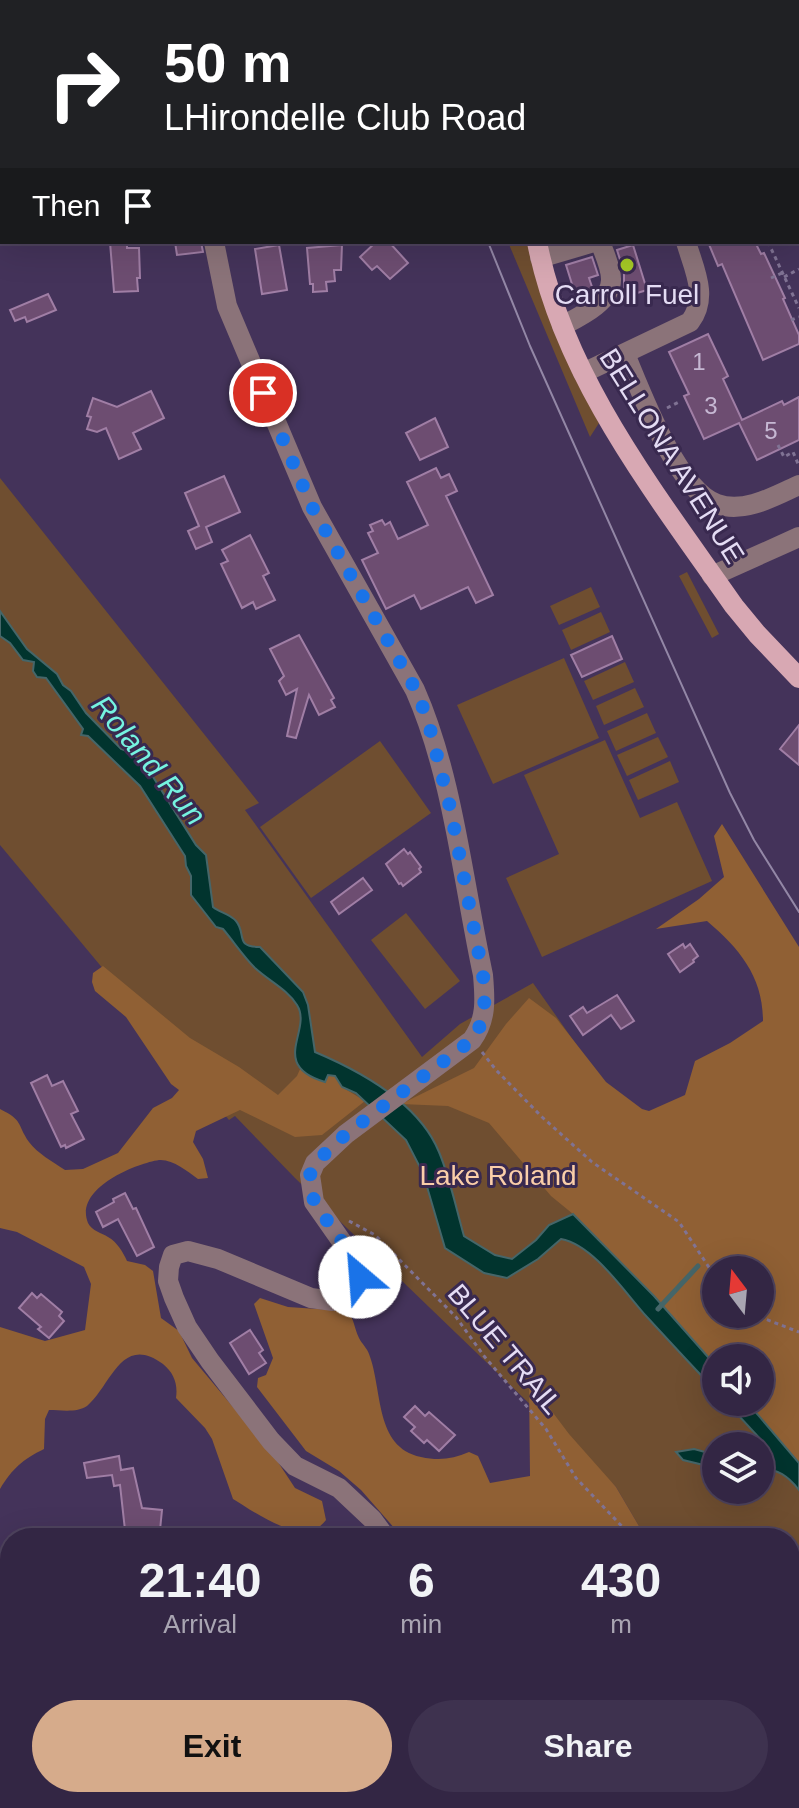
<!DOCTYPE html>
<style>
:root{--surface:#332644;--page:#3e324f;--text:#f1f3f6;--muted:#a9a5b2;--line:#4e435d;--accent:#d6ab8b}
body{margin:0;font-family:Helvetica,sans-serif;background:var(--page);color:var(--text);height:100vh;display:flex;flex-direction:column;font-size:30px;white-space:nowrap}
*{box-sizing:border-box;margin:0}
p{font-size:26px;color:var(--muted)}
.icon{flex:none;width:44px;height:44px;fill:none;stroke:currentColor;stroke-width:2;stroke-linecap:round;stroke-linejoin:round}
.map{position:relative;flex:1;overflow:hidden}
.drawer{position:absolute;left:0px;top:1528px;width:800px;height:280px;display:flex;flex-direction:column;background:var(--surface);border-radius:32px 32px 0 0;box-shadow:0 8px 32px #0002,0 0 0 2px var(--line)}
.drawer>*{flex:none}
.guide{position:absolute;left:0px;top:0px;width:800px;height:244px;box-shadow:0 8px 32px #0002,0 0 0 2px var(--line);background:#202124;color:#fff;overflow:hidden}
.needle{width:52px;rotate:344deg}
.tools{position:absolute;left:702px;top:1256px;display:grid;gap:16px}
.tools a{display:grid;place-items:center;width:72px;height:72px;border-radius:50%;background:var(--surface);box-shadow:0 8px 32px #0002,0 0 0 2px var(--line);font-size:40px}
.pin{position:absolute;display:grid;place-items:center;width:68px;height:68px;color:#fff;margin:-34px;border:4px solid #fff;border-radius:50%;box-shadow:0 2px 8px #0007}
.me{position:absolute;width:88px;margin:-44px;rotate:333deg;stroke-linejoin:round;filter:drop-shadow(0 0 6px #0008)}
.turn{display:flex;align-items:center;gap:28px;height:168px;padding:0 32px;font-size:36px}
.turn .icon{width:104px;height:104px;stroke-width:2.5}
.turn b{display:block;font-size:56px;line-height:68px}
.then{display:flex;align-items:center;height:76px;padding:0 32px;background:#0003;gap:16px;font-size:30px}
.eta{display:flex;justify-content:space-evenly;align-items:center;height:136px;text-align:center}
.eta b{font-size:48px;font-weight:700;line-height:56px}
.cta{display:flex;gap:16px;margin-top:auto;padding:16px 32px}
.cta a{flex:1;height:92px;border-radius:48px;background:var(--accent);color:#111;font-size:32px;font-weight:700;line-height:92px;text-align:center}
.cta a+a{background:var(--page);color:var(--text)}
.map>svg:first-child{display:block}
</style>
<div class="map">
<svg width="799" height="1808" viewBox="0 0 799 1808">
<rect width="100%" height="100%" fill="#44335a"/>
<g fill="#6f4e30" fill-rule="evenodd">
<path d="M508,242H528C545,308 567,364 599,423L590,437Z"/>
<path d="M0,478L259,803L245,810L422,1057L460,1024L533,983L642,1138L799,1020V1720L790,1705V1538H646L616,1487L295,1178L235,1116L229,1120L0,845ZM716,1270H760V1314H716ZM716,1358H760V1402H716ZM716,1446H760V1490H716Z"/>
<polygon points="687,572 719,634 712,638 679,576"/>
<polygon points="591,587 600,607 559,625 550,606"/>
<polygon points="601,612 610,632 571,650 562,630"/>
<polygon points="564,658 599,738 493,784 457,705"/>
<polygon points="625,662 634,682 593,700 584,681"/>
<polygon points="635,688 644,707 604,725 596,706"/>
<polygon points="647,713 656,733 616,751 607,731"/>
<polygon points="658,737 668,757 627,776 617,755"/>
<polygon points="605,740 640,818 677,802 712,881 542,957 506,878 559,854 524,775"/>
<polygon points="380,741 431,813 311,898 260,827"/>
<polygon points="670,761 679,782 638,800 629,780"/>
<polygon points="406,913 460,981 425,1009 371,940"/>
</g>
<g fill="#906034" fill-rule="evenodd">
<path d="M722,824L799,947V1463L747,1402H760V1358H716V1366L654,1296L573,1214L551,1196L489,1123L448,1106L401,1104L474,1068L506,1024L529,998L556,1018L606,1082L642,1109L649,1111L685,1095L695,1061L730,1043L763,1021C763,977 740,949 707,921L656,929L699,899L724,877L714,836ZM716,1270H760V1314H716Z"/>
<path d="M103,966L190,1038L239,1067L278,1095L297,1076L301,1067L313,1078L325,1082L328,1075L335,1076L342,1087L365,1101L322,1135L295,1137L240,1110L196,1131L193,1142L203,1159L208,1178L198,1179C187,1171 173,1159 159,1160C134,1164 74,1189 88,1223C92,1231 102,1233 108,1237C117,1242 123,1252 127,1261L145,1265L153,1271L161,1318L179,1331L192,1358L274,1456L295,1488L322,1501L326,1520C305,1549 256,1513 233,1499L212,1439L205,1428L176,1398C178,1384 174,1373 163,1364C121,1333 111,1386 87,1406C77,1413 61,1410 49,1410L45,1419L44,1449C23,1459 12,1469 0,1489V1327L45,1341L85,1330L91,1284L84,1267L17,1232L0,1228V1109C24,1121 16,1123 29,1142C37,1153 53,1162 65,1170L83,1169L118,1153L153,1108L172,1098L179,1090L171,1084L126,1017L95,991L92,982L93,973Z"/>
<path d="M260,1298L288,1307L347,1311C355,1320 354,1328 359,1338C362,1344 367,1348 369,1354C383,1390 374,1447 421,1457C439,1461 453,1459 469,1452L478,1456L490,1483L530,1476L529,1381L569,1434L616,1487L646,1538H403L361,1490L339,1471L306,1451L257,1387L258,1378L266,1375L273,1358L254,1304Z"/>
<polygon points="10,1659 10,1693 0,1697 0,1663"/>
<polygon points="790,1705 799,1720 799,1808 678,1808 676,1798 790,1798"/>
<polygon points="149,1798 179,1798 181,1808 144,1808"/>
<polygon points="245,1798 300,1798 302,1802 313,1808 233,1808"/>
<polygon points="370,1798 415,1798 419,1808 354,1808"/>
<polygon points="492,1798 552,1798 562,1808 500,1808"/>
</g>
<g fill="#01342e" stroke="#456669" stroke-width="2">
<path d="M0,611L27,649L57,674L63,685L71,691L86,713L121,749L132,753L148,769L196,845L206,855L213,907C220,913 229,913 236,921C247,934 234,947 260,947L303,992L308,1005L315,1052C360,1071 419,1103 439,1152C450,1178 456,1208 464,1236L495,1255L512,1259L536,1240L549,1225L573,1214L654,1296L716,1366V1391C693,1367 670,1342 647,1317C625,1293 594,1245 561,1239L538,1259L507,1278L484,1273L445,1248L423,1173L406,1140L356,1093L342,1087L335,1076L328,1075L325,1082C268,1065 313,1030 297,1005C287,989 269,981 255,968C243,956 234,942 223,929L216,927L191,895V876L186,866L185,856L140,786L88,736L81,735L83,729L46,678L37,677L33,671L34,662L23,660L10,643L0,636Z"/>
<path d="M726,1402H747L799,1463V1490C788,1476 778,1469 760,1468V1457L767,1456L765,1444Z"/>
<polygon points="694,1449 716,1455 716,1468 683,1460 676,1452"/>
</g>
<g fill="none" stroke-linecap="round" stroke-linejoin="round">
<polyline stroke="#456669" stroke-width="5" points="658,1309 698,1266"/>
</g>
<g fill="#6d4d71" stroke="#a07ea5" stroke-width="2">
<polygon points="110,242 127,242 127,248 139,248 140,278 137,278 138,291 114,292"/>
<polygon points="175,242 201,242 203,252 177,255"/>
<polygon points="376,242 389,242 408,263 390,279 377,266 372,270 360,257"/>
<polygon points="708,242 755,242 761,254 764,253 785,298 783,299 799,335 799,344 763,360 722,264 718,266"/>
<polygon points="279,245 287,290 262,294 255,249"/>
<polygon points="342,245 341,270 334,270 335,281 326,282 327,291 313,292 313,284 310,284 307,248"/>
<polygon points="633,245 647,290 624,297 624,272 617,250"/>
<polygon points="592,257 598,275 589,278 593,290 576,297 566,265"/>
<polygon points="48,294 56,310 27,322 25,317 15,321 10,310"/>
<polygon points="708,334 728,376 723,379 742,420 782,401 784,405 799,397 799,440 757,460 739,423 704,439 684,396 689,394 669,352"/>
<polygon points="151,391 164,418 133,433 141,449 119,459 106,428 97,432 87,429 91,417 87,416 93,398 117,407"/>
<polygon points="435,418 448,447 420,460 406,433"/>
<polygon points="436,468 441,478 449,474 457,491 446,496 493,595 476,603 468,587 421,609 414,595 386,609 362,560 378,553 368,533 373,531 370,525 382,520 385,525 390,522 398,539 428,525 407,482"/>
<polygon points="224,476 240,512 206,527 212,542 196,549 188,531 199,526 185,493"/>
<polygon points="250,535 269,573 263,576 275,600 256,609 253,602 242,608 221,564 228,561 222,550"/>
<polygon points="299,635 334,698 331,700 335,707 319,715 309,695 296,738 287,736 297,689 286,695 279,681 284,676 270,649"/>
<polygon points="612,636 622,659 582,677 571,655"/>
<polygon points="799,725 799,765 780,749"/>
<polygon points="404,849 408,854 410,852 421,867 419,869 421,872 403,886 401,883 399,884 386,864"/>
<polygon points="363,878 372,890 339,914 331,902"/>
<polygon points="683,944 685,948 690,944 698,956 693,960 694,962 680,972 668,954"/>
<polygon points="617,995 634,1021 621,1029 611,1015 583,1035 570,1016 583,1007 587,1013"/>
<polygon points="47,1075 52,1086 63,1081 78,1111 71,1114 84,1139 66,1148 65,1145 61,1147 31,1083"/>
<polygon points="125,1193 133,1209 136,1208 154,1247 137,1256 118,1219 103,1227 96,1212 114,1202 113,1199"/>
<polygon points="32,1293 37,1298 41,1294 62,1312 59,1316 64,1321 49,1338 38,1329 41,1327 19,1308"/>
<polygon points="250,1330 263,1350 259,1353 266,1363 249,1374 230,1343"/>
<polygon points="415,1406 425,1416 429,1412 455,1435 439,1451 427,1440 424,1443 411,1431 415,1427 404,1417"/>
<polygon points="119,1456 121,1470 133,1468 142,1508 162,1510 160,1530 138,1528 125,1530 120,1485 114,1486 112,1475 87,1478 84,1463"/>
</g>
<g fill="none" stroke-linecap="round" stroke-linejoin="round">
<g stroke="#807394" stroke-width="3" stroke-dasharray="4 4" stroke-linecap="butt">
<polyline points="768,242 799,308"/>
<polyline points="784,277 799,269"/>
<polyline points="771,278 782,273"/>
<polyline points="791,320 799,317"/>
<polyline points="667,408 681,401"/>
<polyline points="778,445 784,457 793,452 799,466"/>
<polyline points="482,1052 496,1070 542,1117 592,1162 679,1222 716,1278"/>
<polyline points="349,1221 375,1235 456,1317 484,1356 546,1429 576,1478 633,1538"/>
<polyline points="752,1314 799,1332"/>
<polyline points="772,1808 772,1798"/>
</g>
<g stroke="#8b7379" stroke-width="20">
<polyline points="297,0 297,2"/>
<polyline points="475,0 476,2"/>
<polyline points="133,2 133,0"/>
<polyline points="273,2 274,0"/>
<polyline points="497,2 502,0"/>
<polyline points="0,14 2,14"/>
<polyline points="798,81 799,80"/>
<polyline points="0,98 2,103"/>
<polyline points="798,132 799,132"/>
<polyline points="0,222 2,221"/>
<path d="M214,242L227,306L312,507L415,690C453,776 463,882 483,975C485,999 487,1019 472,1040L346,1134L315,1163L310,1175L314,1202L354,1259L360,1277L353,1296L333,1301L311,1298L218,1259L188,1251L173,1255L169,1267L168,1281L174,1298L187,1327L210,1361L271,1441L295,1466L339,1488L372,1519L386,1538"/>
<polyline points="540,258 594,242"/>
<path d="M562,326C579,317 612,302 611,279C611,267 604,253 600,242"/>
<path d="M625,354C641,392 677,490 717,504C744,514 775,496 799,485"/>
<path d="M583,373L690,322C709,297 694,269 686,242"/>
<polyline points="712,576 799,537"/>
<polyline points="351,1805 364,1798"/>
</g>
<path stroke="#d8a8b3" stroke-width="20" d="M537,242C564,379 656,494 734,606L757,634L799,678"/>
<g stroke="#9387a6" stroke-width="2">
<polyline points="423,0 423,2"/>
<polyline points="488,242 530,346 730,793 754,840 799,912"/>
</g>
</g>
<g fill="none" stroke-linecap="round" stroke-linejoin="round">
<path stroke="#1a73e8" stroke-width="14" stroke-dasharray="0 25.2" d="M263,393L312,507L413,685L427,717L450,807L483,975C485,999 487,1019 472,1040L346,1134L315,1163L310,1175L314,1202L354,1259L360,1277"/>
</g>
<circle fill="#a4c825" stroke="#39294f" stroke-width="3" cx="627" cy="265" r="8"/>
<g text-anchor="middle" dominant-baseline="central" stroke-width="6" stroke-linejoin="round" paint-order="stroke">
<g font-size="24" fill="#c6b8d3">
<text x="699" y="361">1</text>
<text x="711" y="405">3</text>
<text x="771" y="430">5</text>
</g>
<g font-size="28" fill="#e4dcf4" stroke="#39294f">
<text x="627" y="294">Carroll Fuel</text>
</g>
<g font-size="28" fill="#e4dcf4" stroke="#39294f">
<text transform="translate(672 456) rotate(58)">BELLONA AVENUE</text>
<text transform="translate(505 1349) rotate(50)">BLUE TRAIL</text>
</g>
<g font-size="28" fill="#facea9" stroke="#39294f">
<text x="498" y="1175">Lake Roland</text>
</g>
<g font-size="30" font-style="italic" fill="#75f3e0" stroke="#39294f">
<text transform="translate(149 760) rotate(50)">Roland Run</text>
</g>
</g>
</svg>
<div class="tools">
<a><svg class="needle" viewBox="-14 -14 28 28"><path d="M0-13l5 13h-10z" fill="#e53935"/><path d="M0 13l5-13h-10z" fill="#a9a5b2"/></svg></a>
<a><svg class="icon" aria-label="sound" viewBox="0 0 24 24"><path d="M4 9h4l5-4v14l-5-4H4zM17 9q2 3 0 6"/></svg></a>
<a><svg class="icon" aria-label="layers" viewBox="0 0 24 24"><path d="M12 4l9 5-9 5-9-5zM3 14l9 5 9-5"/></svg></a>
</div>
<div class="pin" style="left:263px;top:393px;background:#d93025"><svg class="icon" aria-label="arrive" viewBox="0 0 24 24"><path d="M6 21V4h12l-3 4 3 4H6"/></svg></div>
<svg class="me" style="left:360px;top:1277px" viewBox="-20 -20 40 40"><circle r="19" fill="#fff"/><path d="M0-13L10 11 0 6-10 11z" fill="#1a73e8"/></svg>
<div class="guide">
<div class="turn"><svg class="icon" aria-label="right" viewBox="0 0 24 24"><path d="M7 20v-9h11M14 6l5 5-5 5"/></svg><div><b>50 m</b>LHirondelle Club Road</div></div>
<div class="then">Then<svg class="icon" aria-label="arrive" viewBox="0 0 24 24"><path d="M6 21V4h12l-3 4 3 4H6"/></svg></div>
</div>
<section class="drawer">
<div class="eta">
<div><b>21:40</b><p>Arrival</p></div>
<div><b>6</b><p>min</p></div>
<div><b>430</b><p>m</p></div>
</div>
<div class="cta"><a>Exit</a><a>Share</a></div>
</section>
</div>
